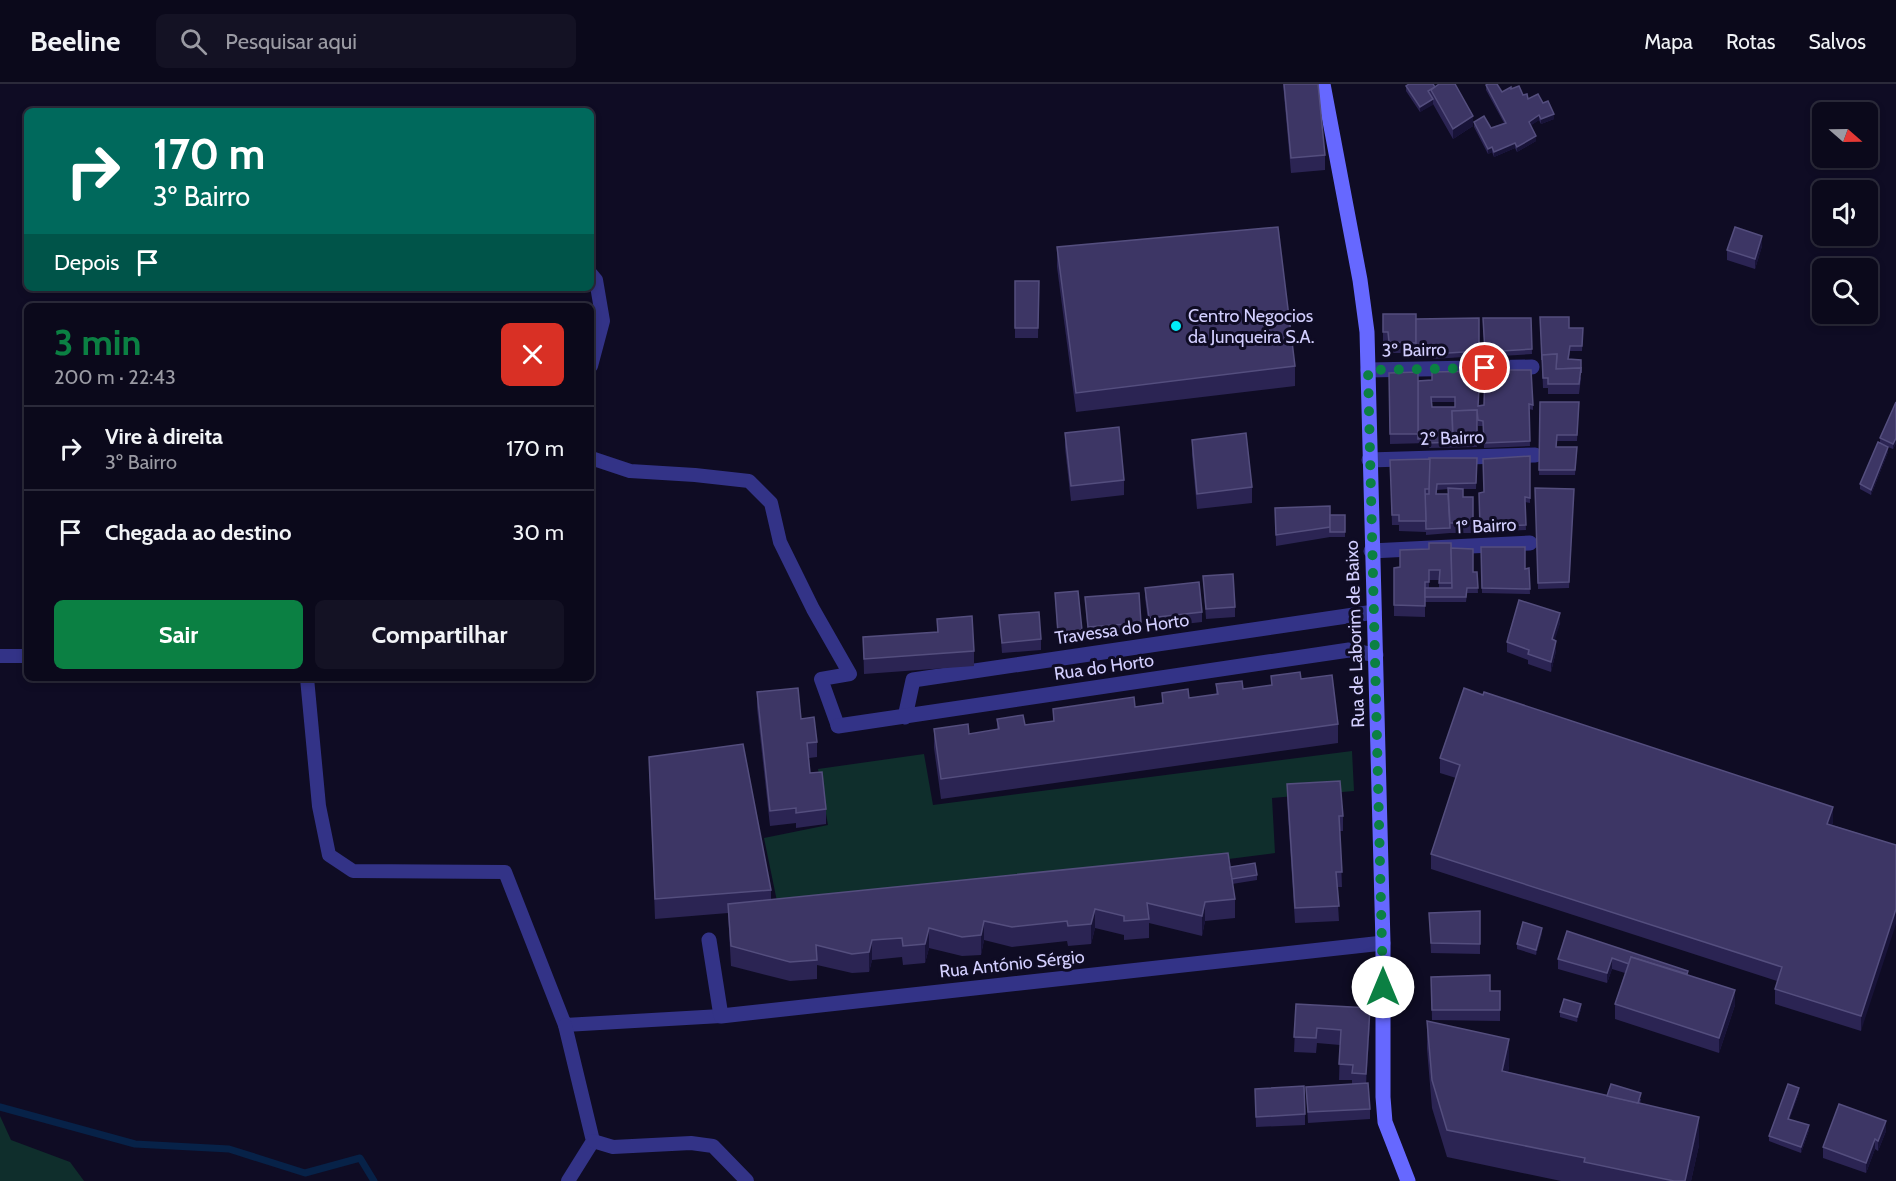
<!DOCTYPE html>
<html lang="pt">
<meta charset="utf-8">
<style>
:root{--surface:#0b091b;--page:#141224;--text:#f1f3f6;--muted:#9a9aa3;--line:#2b2a3a;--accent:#0b8043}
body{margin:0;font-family:Cabin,sans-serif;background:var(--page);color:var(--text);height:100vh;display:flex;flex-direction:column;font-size:22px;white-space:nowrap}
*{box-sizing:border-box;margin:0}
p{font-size:20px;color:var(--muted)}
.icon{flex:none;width:33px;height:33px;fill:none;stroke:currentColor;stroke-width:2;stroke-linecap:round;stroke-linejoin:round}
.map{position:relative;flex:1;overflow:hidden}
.drawer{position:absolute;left:24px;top:219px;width:570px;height:378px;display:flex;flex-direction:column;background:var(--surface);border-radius:9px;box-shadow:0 3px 9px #0003,0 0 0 2px var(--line)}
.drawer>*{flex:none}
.banner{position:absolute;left:24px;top:24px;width:570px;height:183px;border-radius:9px;box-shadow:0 3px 9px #0003,0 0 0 2px var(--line);background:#00695c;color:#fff;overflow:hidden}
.needle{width:39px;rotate:110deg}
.controls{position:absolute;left:1812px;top:18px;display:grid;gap:12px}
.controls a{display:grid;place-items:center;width:66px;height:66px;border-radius:9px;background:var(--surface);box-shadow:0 3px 9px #0003,0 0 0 2px var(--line);font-size:30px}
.pin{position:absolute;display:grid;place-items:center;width:51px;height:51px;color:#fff;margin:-26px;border:3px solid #fff;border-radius:50%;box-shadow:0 2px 6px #0007}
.me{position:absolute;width:66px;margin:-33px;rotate:0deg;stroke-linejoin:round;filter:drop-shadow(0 0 4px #0008)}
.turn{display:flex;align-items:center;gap:21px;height:126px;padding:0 30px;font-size:27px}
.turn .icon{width:78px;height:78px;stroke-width:2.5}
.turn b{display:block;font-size:42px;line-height:51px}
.then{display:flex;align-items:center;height:57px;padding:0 30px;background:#0003;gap:12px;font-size:22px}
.round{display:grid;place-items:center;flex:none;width:63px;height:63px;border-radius:9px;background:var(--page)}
.overview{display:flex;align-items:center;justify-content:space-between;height:102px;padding:0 30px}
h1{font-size:36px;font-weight:700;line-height:45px;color:var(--accent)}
.action{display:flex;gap:12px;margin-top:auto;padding:12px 30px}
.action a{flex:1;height:69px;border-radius:9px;background:var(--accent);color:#fff;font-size:24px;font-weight:700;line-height:69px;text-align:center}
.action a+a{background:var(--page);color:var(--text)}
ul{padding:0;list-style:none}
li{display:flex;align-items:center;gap:18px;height:84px;padding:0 30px;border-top:2px solid var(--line)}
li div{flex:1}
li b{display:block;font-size:22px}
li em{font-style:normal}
header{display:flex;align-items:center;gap:36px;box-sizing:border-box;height:84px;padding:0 30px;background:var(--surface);border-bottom:2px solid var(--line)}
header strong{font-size:28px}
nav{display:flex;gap:33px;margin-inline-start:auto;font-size:21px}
.search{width:420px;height:54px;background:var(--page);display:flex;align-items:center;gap:15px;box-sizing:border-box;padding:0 21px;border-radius:9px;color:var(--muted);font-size:22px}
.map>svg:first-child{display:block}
</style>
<header>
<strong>Beeline</strong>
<div class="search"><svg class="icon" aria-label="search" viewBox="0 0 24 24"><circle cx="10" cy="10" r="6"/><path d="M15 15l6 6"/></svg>Pesquisar aqui</div>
<nav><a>Mapa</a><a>Rotas</a><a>Salvos</a></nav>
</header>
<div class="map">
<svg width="1896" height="1097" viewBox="0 0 1896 1097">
<rect width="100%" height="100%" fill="#0f0c24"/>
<g fill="#0f2e2c">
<polygon points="1352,667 1354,707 1272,714 1275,769 780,832 764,754 828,741 818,685 924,670 933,721"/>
<polygon points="0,1032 11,1056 70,1078 84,1097 0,1097"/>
</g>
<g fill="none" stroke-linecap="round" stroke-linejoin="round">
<polyline stroke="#072248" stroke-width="7" points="0,1023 135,1060 229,1065 305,1089 360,1074 374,1097"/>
<g stroke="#333387" stroke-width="14">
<polyline points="591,190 596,196 603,237 591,282"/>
<polyline points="591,374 630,387 695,391 749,397 771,419 780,458 813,525 850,590 821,595 838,642"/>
<polyline points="0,572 27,572"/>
<polyline points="307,594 319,722 329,771 353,787 505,788 565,941 721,932"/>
<polyline points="565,941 593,1057 568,1097"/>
<polyline points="593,1057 613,1063 691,1059 713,1062 747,1097"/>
</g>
<g stroke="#333387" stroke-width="15">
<polyline points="1368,286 1532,283"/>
<polyline points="1369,376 1535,371"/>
<polyline points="1371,467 1530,459"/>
<polyline points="905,633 913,596 1374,528"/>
<polyline points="838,642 1349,566 1376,571"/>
<polyline points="709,856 721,932 1383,859"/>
</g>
<polyline stroke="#6668ff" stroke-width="15" points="1323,0 1360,196 1367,248 1383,859 1383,1013 1385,1038 1408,1097"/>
</g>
<g fill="#2b2453" fill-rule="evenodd">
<polygon points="1283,0 1318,0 1325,71 1325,86 1291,89"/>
<polygon points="1486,1 1502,8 1511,5 1523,11 1528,15 1543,19 1554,35 1541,40 1539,36 1531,41 1536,57 1517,68 1515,64 1494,73 1492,68 1488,70 1474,43 1474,38 1491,44 1504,39 1486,6"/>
<polygon points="1406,2 1435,3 1473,42 1453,55 1433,20 1420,28 1406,7"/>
<polygon points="1762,162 1755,185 1727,176 1727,166"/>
<polygon points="1057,163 1295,282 1295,302 1076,328 1057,183"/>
<polygon points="1015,197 1039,197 1038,254 1015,254"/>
<polygon points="1383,230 1416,235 1479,234 1479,272 1433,275 1433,268 1416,269 1389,269 1388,258 1383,258"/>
<polygon points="1540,233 1569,244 1583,244 1582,267 1570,267 1569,275 1581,294 1579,310 1548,310 1548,304 1543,304"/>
<polygon points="1531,234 1532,270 1485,273 1483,239"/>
<path d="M1485,286L1533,321V326L1529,325L1530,362L1484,364L1483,342H1478L1477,336V363L1429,364V359L1390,360L1389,289L1418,297L1478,322L1484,321ZM1432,318H1455V323H1432Z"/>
<polygon points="1540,318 1579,318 1577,357 1557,357 1556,363 1577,363 1575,391 1539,391"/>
<polygon points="1896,318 1896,359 1893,365 1888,363 1888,368 1871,411 1860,405 1860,400 1880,359 1880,354"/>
<polygon points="1065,349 1124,396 1124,411 1071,417 1065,364"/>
<polygon points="1192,356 1252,403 1252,419 1197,425 1192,371"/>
<polygon points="1530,372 1530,419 1525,418 1525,419 1526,446 1480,448 1479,409 1484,408"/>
<path d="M1477,374L1476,405H1463V413H1473V449H1450L1426,451V448L1399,447V441H1392L1390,376ZM1448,405V410H1436L1437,406Z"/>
<polygon points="1535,404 1574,405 1569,504 1538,505"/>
<polygon points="1330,422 1330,448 1345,431 1345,453 1330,453 1276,462 1275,424"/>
<polygon points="1481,463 1525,485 1529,484 1530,510 1482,509"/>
<path d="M1451,464L1473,488H1477L1478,509H1467L1466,518H1425V511V533L1394,532V484L1400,483L1429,465ZM1429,496H1439V504H1429Z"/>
<polygon points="1203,492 1235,523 1235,533 1206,535"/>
<polygon points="1145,504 1202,528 1202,538 1149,544 1145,514"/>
<polygon points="1055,509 1082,546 1082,557 1058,559"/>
<polygon points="1085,513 1141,539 1141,549 1088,553"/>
<polygon points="999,531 1041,555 1041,566 1002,569"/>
<polygon points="937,535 974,567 974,582 864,590 863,553 937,548"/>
<polygon points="1560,539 1554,556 1556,567 1551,588 1528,580 1528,576 1507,568 1507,558"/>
<polygon points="1271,592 1301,595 1338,640 1338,659 941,715 934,664 934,645 969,650 997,646 997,635 1025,641 1053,637 1053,625 1135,623 1162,619 1162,609 1189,614 1216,610 1216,600 1243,605 1271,601"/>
<polygon points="757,608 801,635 817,658 817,673 809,674 810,689 826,725 826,740 796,744 796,739 770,742 757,624"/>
<polygon points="649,673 771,806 771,816 1230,784 1257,791 1257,796 1232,800 1235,815 1235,834 1205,837 1202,852 1149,839 1149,854 1124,856 1124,851 1095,844 1091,860 1068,862 1067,857 1012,863 984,856 981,871 962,872 929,864 925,879 903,881 902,873 872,876 869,888 852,889 817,881 817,895 790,897 731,882 728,829 655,835"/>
<polygon points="1440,674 1833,738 1832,741 1896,761 1861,947 1775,920 1775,905 1777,897 1431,785 1431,770 1456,694 1440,689"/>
<polygon points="1287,700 1343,732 1343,747 1340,747 1342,803 1337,803 1339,837 1295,839 1287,716"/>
<polygon points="1480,827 1480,870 1431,869 1429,829"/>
<polygon points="1567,847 1688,891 1735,921 1719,969 1615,935 1615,920 1625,889 1612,885 1607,899 1558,885 1558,875"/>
<polygon points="1542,849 1536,871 1517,865 1517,860"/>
<polygon points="1431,893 1490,907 1500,907 1500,937 1432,936"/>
<polygon points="1296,920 1370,939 1366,999 1370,1025 1370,1035 1308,1039 1306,1003 1352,1000 1352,996 1339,996 1340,961 1317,959 1316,969 1294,968"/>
<polygon points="1581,925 1577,938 1560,933 1560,928"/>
<polygon points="1427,937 1509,982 1508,988 1607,1012 1641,1015 1640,1019 1699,1061 1691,1097 1561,1097 1447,1073 1432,1024 1427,965"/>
<polygon points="1255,1005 1305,1030 1305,1041 1256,1043"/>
<polygon points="1799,1009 1789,1035 1809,1046 1801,1069 1769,1057 1769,1052"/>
<polygon points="1886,1047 1878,1067 1875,1065 1866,1089 1823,1074 1823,1063"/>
</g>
<g fill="#181338">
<polygon points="1433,15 1433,21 1420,28 1420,23"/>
<polygon points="1554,30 1554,35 1541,40 1541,35"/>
<polygon points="1539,31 1539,36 1529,43 1529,38"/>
<polygon points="1473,32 1473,42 1453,55 1453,45"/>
<polygon points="1536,52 1536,57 1517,68 1517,63"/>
<polygon points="1515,59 1515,64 1494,73 1494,68"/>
<polygon points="1492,63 1492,68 1488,70 1488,65"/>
<polygon points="1762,152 1762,162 1755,185 1755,175"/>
<polygon points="1896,354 1896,359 1893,365 1893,360"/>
<polygon points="1888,363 1888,368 1871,411 1871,406"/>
<polygon points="1560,529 1560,539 1552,566 1552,555"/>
<polygon points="1556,557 1556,567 1551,588 1551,578"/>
<polygon points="1833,723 1833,738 1827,755 1827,740"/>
<polygon points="1205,818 1205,837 1202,852 1202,832"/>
<polygon points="1095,825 1095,844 1091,860 1091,840"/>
<polygon points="1896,825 1896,840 1861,947 1861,932"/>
<polygon points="984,837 984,856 981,871 981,851"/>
<polygon points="929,844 929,864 925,879 925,860"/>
<polygon points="1542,844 1542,849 1536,871 1536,866"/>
<polygon points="872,856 872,876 869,888 869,868"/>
<polygon points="1612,874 1612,885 1607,899 1607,889"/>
<polygon points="1735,906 1735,921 1719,969 1719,954"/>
<polygon points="1581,920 1581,925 1577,938 1577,933"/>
<polygon points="1370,924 1370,939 1366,1005 1366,990"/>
<polygon points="1509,955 1509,982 1502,1014 1502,987"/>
<polygon points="1799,1004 1799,1009 1788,1040 1788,1035"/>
<polygon points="1699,1033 1699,1061 1691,1097 1685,1097"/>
<polygon points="1886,1037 1886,1047 1878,1067 1878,1057"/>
<polygon points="1809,1041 1809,1046 1801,1069 1801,1063"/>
<polygon points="1875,1055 1875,1065 1866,1089 1866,1079"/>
</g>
<g fill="#3d3665" stroke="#544e7e" stroke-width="1.5" fill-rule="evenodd">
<polygon points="1284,0 1318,0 1325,71 1291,74"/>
<polygon points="1409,0 1433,0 1435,3 1428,7 1433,15 1420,23 1406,2"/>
<polygon points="1439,0 1455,0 1473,32 1453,45 1431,6"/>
<polygon points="1488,0 1497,0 1502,8 1511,3 1511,5 1519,2 1523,11 1527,10 1528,15 1538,10 1543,19 1548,17 1554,30 1541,35 1539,31 1529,38 1536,52 1517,63 1515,59 1494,68 1492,63 1488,65 1474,38 1484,32 1491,44 1506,39 1486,1"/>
<polygon points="1278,143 1295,282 1076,309 1057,163"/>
<polygon points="1735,143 1762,152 1755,175 1727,166"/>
<polygon points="1015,197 1039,197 1038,244 1015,244"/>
<polygon points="1383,230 1416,230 1416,259 1389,258 1388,248 1383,248"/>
<polygon points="1540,233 1569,233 1569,244 1583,244 1582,262 1570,262 1568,275 1581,276 1581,289 1581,284 1556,285 1557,270 1542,271 1542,276"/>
<polygon points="1479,234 1479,267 1433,270 1433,263 1416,264 1416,235"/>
<polygon points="1483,234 1531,234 1532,265 1485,268"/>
<polygon points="1557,270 1556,285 1581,284 1579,300 1548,300 1548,294 1543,294 1542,271"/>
<path d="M1485,286H1531L1533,321L1529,320L1530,357L1484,359L1483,337L1478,336L1477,326L1452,327L1453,358L1429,359L1430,354L1418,355V297L1432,296V288L1480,287L1478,322L1484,321ZM1431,313H1455V323H1432Z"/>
<polygon points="1418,288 1418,350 1390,350 1389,289"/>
<polygon points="1540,318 1579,318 1577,351 1557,351 1556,363 1577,363 1575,386 1539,386"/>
<polygon points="1896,318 1896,354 1893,360 1880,354"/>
<polygon points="1477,326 1477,353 1453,353 1452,327"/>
<polygon points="1119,343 1124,396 1071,402 1065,349"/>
<polygon points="1246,349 1252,403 1197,410 1192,356"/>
<polygon points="1878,358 1888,363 1871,406 1860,400"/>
<polygon points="1530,372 1530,414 1525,413 1525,416 1526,441 1480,443 1479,409 1484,408 1483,375"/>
<polygon points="1429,374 1477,374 1476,399 1437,400 1436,410 1448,410 1450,444 1426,445 1425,410 1429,410"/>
<polygon points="1430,375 1429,405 1425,405 1426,437 1399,437 1399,431 1392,431 1390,376"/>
<polygon points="1448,404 1463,405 1463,413 1473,413 1473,439 1450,439"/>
<polygon points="1535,404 1574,405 1569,498 1538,499"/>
<polygon points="1330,422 1330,443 1276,451 1275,424"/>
<rect x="1330" y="431" width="15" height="17"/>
<polygon points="1429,459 1451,459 1452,499 1439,499 1440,486 1429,486 1429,498 1425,498 1425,522 1394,521 1394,484 1400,483 1400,466 1429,465"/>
<polygon points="1481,463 1525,463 1525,485 1529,484 1530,505 1482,504"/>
<polygon points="1451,464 1473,465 1473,488 1477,488 1478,504 1467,504 1466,513 1425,513 1425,504 1452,504"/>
<polygon points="1233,490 1235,523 1206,525 1203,492"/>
<polygon points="1199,498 1202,528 1149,534 1145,504"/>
<polygon points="1078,507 1082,546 1058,549 1055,509"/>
<polygon points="1139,509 1141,539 1088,543 1085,513"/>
<polygon points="1519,516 1560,529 1552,555 1556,557 1551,578 1528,570 1529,566 1507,558"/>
<polygon points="1039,528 1041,555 1002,559 999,531"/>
<polygon points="972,532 974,567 864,575 863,553 938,548 937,535"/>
<polygon points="1300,588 1301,595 1332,591 1338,640 941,695 934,645 968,640 969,650 999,645 997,635 1023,631 1025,641 1054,637 1053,625 1134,613 1135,623 1163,619 1162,609 1188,605 1189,614 1218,610 1216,600 1242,597 1243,605 1272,601 1271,592"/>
<polygon points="798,604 801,635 814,633 817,658 807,659 810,689 822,688 826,725 796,729 796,724 770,727 757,608"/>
<polygon points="1464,604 1483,611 1484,608 1833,723 1827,740 1896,761 1896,825 1861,932 1775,905 1782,883 1431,770 1460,681 1440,674"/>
<polygon points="743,660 771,806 655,815 649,673"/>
<polygon points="1340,697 1343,732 1339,732 1342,788 1336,788 1339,822 1295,824 1287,700"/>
<polygon points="1228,769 1235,815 1205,818 1202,832 1147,819 1149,835 1124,837 1124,832 1095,825 1091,840 1068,842 1067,837 1012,843 984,837 981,851 962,853 929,844 925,860 903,862 902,854 872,856 869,868 852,870 816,861 817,876 790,878 731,862 728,820"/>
<polygon points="1255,779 1257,791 1232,795 1230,783"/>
<polygon points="1480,827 1480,860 1431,859 1429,829"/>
<polygon points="1523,838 1542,844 1536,866 1517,860"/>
<polygon points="1567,847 1688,887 1687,890 1631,873 1629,880 1612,874 1607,889 1558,875"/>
<polygon points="1631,873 1735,906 1719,954 1615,920"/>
<polygon points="1490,891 1490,907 1500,907 1500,926 1432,926 1431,893"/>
<polygon points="1564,915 1581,920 1577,933 1560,928"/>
<polygon points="1296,920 1370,924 1366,990 1352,989 1353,981 1339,980 1341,946 1317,944 1316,954 1294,953"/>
<polygon points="1427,937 1509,955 1502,987 1699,1033 1685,1097 1674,1097 1584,1078 1585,1074 1447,1046 1432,996"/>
<polygon points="1368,999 1370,1025 1308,1028 1306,1003"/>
<polygon points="1611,1000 1641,1009 1638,1019 1607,1012"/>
<polygon points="1788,1000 1799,1004 1788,1035 1809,1041 1801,1063 1769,1052"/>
<polygon points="1304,1002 1305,1030 1256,1033 1255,1005"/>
<polygon points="1839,1020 1886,1037 1878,1057 1875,1055 1866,1079 1823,1063"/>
</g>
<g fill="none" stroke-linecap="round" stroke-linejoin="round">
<polyline stroke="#0b8043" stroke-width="10" stroke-dasharray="0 18" points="1383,903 1368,286 1485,284"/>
</g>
<circle fill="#00ebfa" stroke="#0f0c24" stroke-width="2" cx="1176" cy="242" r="6"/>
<g text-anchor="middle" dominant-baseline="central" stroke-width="6" stroke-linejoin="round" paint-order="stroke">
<g font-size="18" fill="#d3cfff" stroke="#0f0c24" text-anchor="start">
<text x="1188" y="232">Centro Negocios<tspan x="1188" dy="21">da Junqueira S.A.</tspan></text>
</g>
<g font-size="18" fill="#d3cfff" stroke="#0f0c24">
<text transform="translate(1414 266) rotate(-1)">3º Bairro</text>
<text transform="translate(1452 354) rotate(-2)">2º Bairro</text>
<text transform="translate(1486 442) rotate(-3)">1º Bairro</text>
<text transform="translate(1122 545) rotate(-8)">Travessa do Horto</text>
<text transform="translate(1355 550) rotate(-92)">Rua de Laborim de Baixo</text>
<text transform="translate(1104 583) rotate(-8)">Rua do Horto</text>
<text transform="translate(1012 880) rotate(-6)">Rua António Sérgio</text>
</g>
</g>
</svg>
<div class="controls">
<a><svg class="needle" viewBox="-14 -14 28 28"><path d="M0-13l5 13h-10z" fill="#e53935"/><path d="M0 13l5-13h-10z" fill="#9a9aa3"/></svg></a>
<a><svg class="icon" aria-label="sound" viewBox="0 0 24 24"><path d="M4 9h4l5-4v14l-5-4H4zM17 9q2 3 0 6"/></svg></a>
<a><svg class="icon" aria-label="search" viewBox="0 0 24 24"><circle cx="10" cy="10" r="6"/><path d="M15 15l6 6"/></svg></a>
</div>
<div class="pin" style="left:1485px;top:284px;background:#d93025"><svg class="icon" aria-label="arrive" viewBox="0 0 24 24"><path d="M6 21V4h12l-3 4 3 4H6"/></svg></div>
<svg class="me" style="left:1383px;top:903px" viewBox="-20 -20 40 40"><circle r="19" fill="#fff"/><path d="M0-13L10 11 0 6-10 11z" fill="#0b8043"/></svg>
<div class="banner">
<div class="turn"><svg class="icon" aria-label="right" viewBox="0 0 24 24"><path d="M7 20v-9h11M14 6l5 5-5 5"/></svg><div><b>170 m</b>3º Bairro</div></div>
<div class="then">Depois<svg class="icon" aria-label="arrive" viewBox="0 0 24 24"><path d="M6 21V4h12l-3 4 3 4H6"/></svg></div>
</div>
<section class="drawer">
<div class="overview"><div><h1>3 min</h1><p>200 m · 22:43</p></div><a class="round" style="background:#d93025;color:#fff"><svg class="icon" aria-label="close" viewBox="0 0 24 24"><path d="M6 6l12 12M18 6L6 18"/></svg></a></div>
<ul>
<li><svg class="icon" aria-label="right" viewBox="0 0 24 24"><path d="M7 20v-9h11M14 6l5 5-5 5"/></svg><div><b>Vire à direita</b><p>3º Bairro</p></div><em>170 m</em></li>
<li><svg class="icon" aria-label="arrive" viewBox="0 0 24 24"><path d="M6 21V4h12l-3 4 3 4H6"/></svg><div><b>Chegada ao destino</b></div><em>30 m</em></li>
</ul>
<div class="action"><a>Sair</a><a>Compartilhar</a></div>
</section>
</div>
